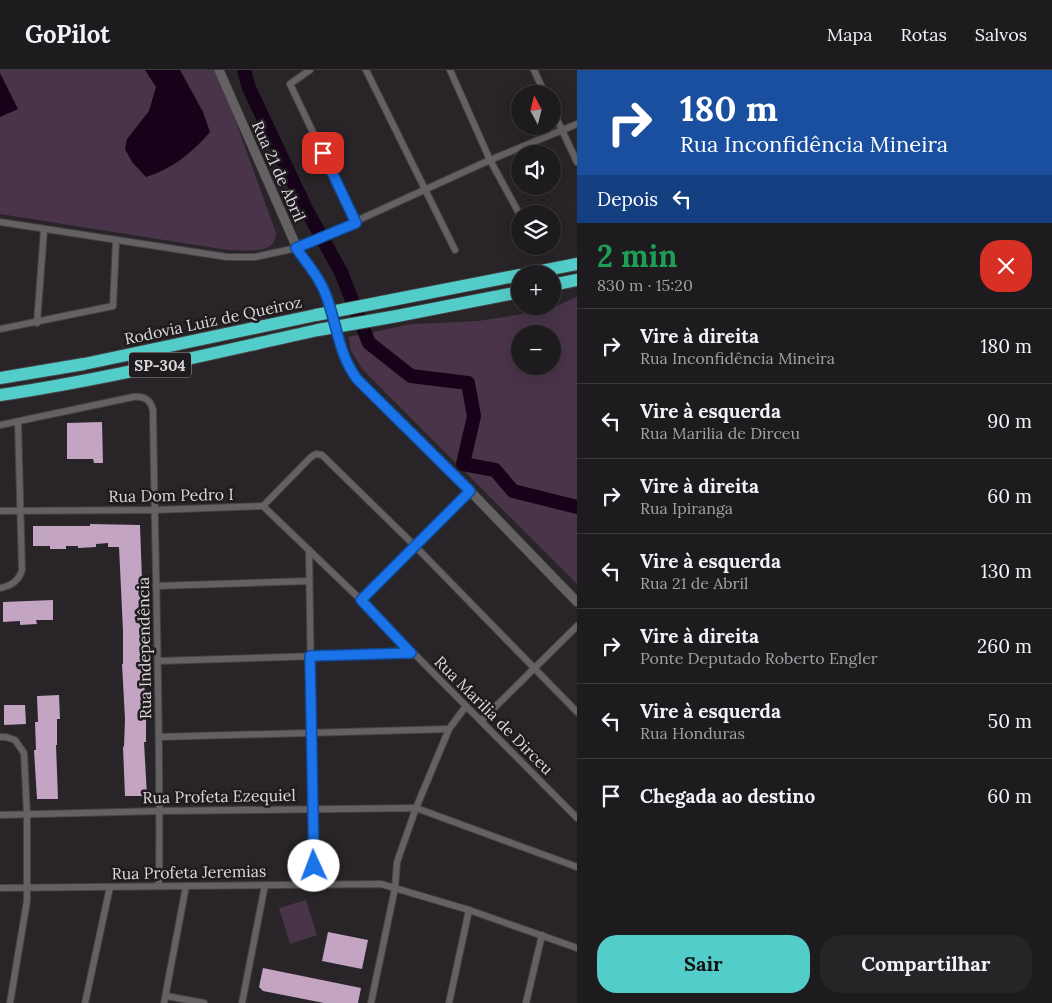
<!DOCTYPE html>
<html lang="pt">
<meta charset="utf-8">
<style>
:root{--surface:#1e1b1e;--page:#262427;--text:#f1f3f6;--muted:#a1a1a4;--line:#3c393c;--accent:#53cdc9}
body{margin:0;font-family:Lora,serif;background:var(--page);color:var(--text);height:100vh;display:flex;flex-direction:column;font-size:19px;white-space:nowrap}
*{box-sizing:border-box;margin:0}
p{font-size:16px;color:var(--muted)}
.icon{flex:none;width:28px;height:28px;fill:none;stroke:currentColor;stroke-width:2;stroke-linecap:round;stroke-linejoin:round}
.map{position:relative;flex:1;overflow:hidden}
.side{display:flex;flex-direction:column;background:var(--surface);width:475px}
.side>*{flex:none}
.hud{background:#1a4fa0;color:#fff;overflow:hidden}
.needle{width:32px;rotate:353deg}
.controls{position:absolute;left:511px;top:15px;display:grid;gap:10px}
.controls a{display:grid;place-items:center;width:50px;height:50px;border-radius:50%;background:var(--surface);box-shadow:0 5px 20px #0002,0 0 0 1px var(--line);font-size:25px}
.pin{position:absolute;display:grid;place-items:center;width:42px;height:42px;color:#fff;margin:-21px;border-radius:10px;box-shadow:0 2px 8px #0006}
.me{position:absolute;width:55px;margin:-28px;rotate:358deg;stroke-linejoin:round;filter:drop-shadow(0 0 4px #0008)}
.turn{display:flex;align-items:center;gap:18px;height:105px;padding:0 20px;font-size:22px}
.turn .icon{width:65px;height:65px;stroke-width:2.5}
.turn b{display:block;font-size:35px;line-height:42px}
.then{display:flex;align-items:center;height:48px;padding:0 20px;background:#0003;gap:10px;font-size:19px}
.round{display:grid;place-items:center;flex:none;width:52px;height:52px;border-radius:20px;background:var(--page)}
.overview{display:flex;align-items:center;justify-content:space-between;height:85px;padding:0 20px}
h1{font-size:30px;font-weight:700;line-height:38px;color:#1e9e55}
.cta{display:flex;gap:10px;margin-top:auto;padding:10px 20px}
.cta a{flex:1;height:58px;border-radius:20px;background:var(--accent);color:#111;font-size:20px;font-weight:700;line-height:58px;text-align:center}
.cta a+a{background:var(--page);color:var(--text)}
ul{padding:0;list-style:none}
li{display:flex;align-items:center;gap:15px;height:75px;padding:0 20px;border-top:1px solid var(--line)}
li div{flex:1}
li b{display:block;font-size:19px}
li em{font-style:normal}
header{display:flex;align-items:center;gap:30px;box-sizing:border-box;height:70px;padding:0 25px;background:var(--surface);border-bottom:1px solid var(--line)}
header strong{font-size:24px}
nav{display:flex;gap:28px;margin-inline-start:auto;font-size:18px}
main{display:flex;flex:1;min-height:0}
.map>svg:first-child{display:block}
</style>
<header>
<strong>GoPilot</strong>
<nav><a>Mapa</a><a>Rotas</a><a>Salvos</a></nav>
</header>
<main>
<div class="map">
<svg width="577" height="933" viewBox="0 0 577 933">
<rect width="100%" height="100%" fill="#282428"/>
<g fill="#49344a" fill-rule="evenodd">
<path d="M0,0H215L231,38L276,163C276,186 243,180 227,180L0,144Z"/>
<path d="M577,227V514L363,300L351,281L348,267L412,254L478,251L547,240ZM520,264H552V296H520Z"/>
<polygon points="306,830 317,865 290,874 279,838"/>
</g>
<g fill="#170319">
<path d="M145,0H180L203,42L210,62C192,83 172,99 146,107L132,92L125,79L127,69L149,41L156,17Z"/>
<polygon points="0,3 18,39 0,47"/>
</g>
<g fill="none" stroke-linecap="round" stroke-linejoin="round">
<polyline stroke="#170319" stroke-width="14" points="244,0 249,18 306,139 341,202 369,273 411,306 468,313 474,346 463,394 495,400 513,421 577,437"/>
</g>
<g fill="#c3a4c3">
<polygon points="102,352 103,393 94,393 93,389 67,389 67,353"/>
<polygon points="90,454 140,455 144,566 145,589 143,589 146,647 146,672 144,672 147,726 125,726 123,677 124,676 125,649 122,594 123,594 123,561 119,477 108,477 108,473 96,474 96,477 78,478 78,476 66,476 66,479 50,479 50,476 33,476 33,456 90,456"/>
<polygon points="53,530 53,550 36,550 37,554 20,555 20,551 3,552 3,532"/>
<polygon points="59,625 60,649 57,649 57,675 56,675 58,729 37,729 34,680 36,680 35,652 38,652 37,626"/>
<polygon points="4,635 25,635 26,654 4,655"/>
<polygon points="328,862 368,870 362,899 322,891"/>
<polygon points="263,898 361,918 358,933 324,933 263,921 259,917"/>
</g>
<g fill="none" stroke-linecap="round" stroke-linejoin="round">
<g stroke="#454345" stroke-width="8">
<g id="minor">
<polyline points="310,0 290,14 356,153"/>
<polyline points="366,0 455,180"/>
<polyline points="450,0 490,90 520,145"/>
<polyline points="534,0 545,24"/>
<polyline points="552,39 577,92"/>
<polyline points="0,152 227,187 255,187 297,178 490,90 577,54"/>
<polyline points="37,253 44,160"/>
<polyline points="0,259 113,236 116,171"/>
<path d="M0,355L133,327C144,326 150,329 153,340C155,499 161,657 159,816"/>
<polyline points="263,436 361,530 577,748"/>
<polyline points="0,441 154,440 263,436 311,387 316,384 322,385 416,477 577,642"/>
<polyline points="309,480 314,814"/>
<polyline points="156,516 309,511"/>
<path d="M0,518C11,516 19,511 22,500L18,352"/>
<polyline points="361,530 470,421"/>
<polyline points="158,591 411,583"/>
<polyline points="481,651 577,556"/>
<polyline points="0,667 6,667 15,670 24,683 27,745 27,831 10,933"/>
<polyline points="159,667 449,659"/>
<polyline points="0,745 160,741 416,738 577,797"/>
<polyline points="0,818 381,814 469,840 577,878"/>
<polyline points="166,926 204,933"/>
<polyline points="85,933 110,817"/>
<polyline points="164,933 186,816"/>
<polyline points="242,933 265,815"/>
<polyline points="371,933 395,818 397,792 416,738 449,659 466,636"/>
<polyline points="449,933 469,840"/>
<polyline points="526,933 542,865"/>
</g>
</g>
<g stroke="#454345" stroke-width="10">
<polyline id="tertiary" points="219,0 297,178 320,211 327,228 343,285 349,298 368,321 470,421 577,532"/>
</g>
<g stroke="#454345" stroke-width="14">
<g id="motorway">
<polyline points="526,204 577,194"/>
<polyline points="552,215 577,210"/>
<polyline points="392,230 520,205"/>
<polyline points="397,246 520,222"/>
<polyline points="0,308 84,294 316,245"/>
<path d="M0,325C107,309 213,283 318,260"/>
</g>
</g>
<use href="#minor" stroke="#646064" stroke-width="6"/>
<use href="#tertiary" stroke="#646064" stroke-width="9"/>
<use href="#motorway" stroke="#53cdc9" stroke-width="12"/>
<g stroke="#454345" stroke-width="14" stroke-linecap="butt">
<g id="motorway-bridge">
<polyline points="316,245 392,230"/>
<polyline points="318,260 397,246"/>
</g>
</g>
<use href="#motorway-bridge" stroke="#53cdc9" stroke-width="12"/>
</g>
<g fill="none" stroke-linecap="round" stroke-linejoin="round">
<g stroke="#114b97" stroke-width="12">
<path id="route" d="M314,796L310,586L411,583L361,530L470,421L357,309C339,285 337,256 327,228C321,209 308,195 296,178L356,153L323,83"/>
</g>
<use href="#route" stroke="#1a73e8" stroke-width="9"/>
</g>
<g text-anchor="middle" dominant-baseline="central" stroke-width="5" stroke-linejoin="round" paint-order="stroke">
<rect fill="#1f1b1f" stroke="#a29fa2" stroke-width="1" x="129" y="282.5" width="62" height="25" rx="4"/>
<g font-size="15" font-weight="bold" fill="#dad8da">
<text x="160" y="295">SP-304</text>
</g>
<g font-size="16" fill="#dad8da" stroke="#1f1b1f">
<text transform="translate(279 101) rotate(66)">Rua 21 de Abril</text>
<text transform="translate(213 250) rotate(-12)">Rodovia Luiz de Queiroz</text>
<text transform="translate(171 425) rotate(-1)">Rua Dom Pedro I</text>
<text transform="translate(144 578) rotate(-91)">Rua Independência</text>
<text transform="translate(494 645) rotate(45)">Rua Marilia de Dirceu</text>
<text transform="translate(219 726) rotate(-1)">Rua Profeta Ezequiel</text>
<text transform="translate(189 802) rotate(-1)">Rua Profeta Jeremias</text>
</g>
</g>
</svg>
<div class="controls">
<a><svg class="needle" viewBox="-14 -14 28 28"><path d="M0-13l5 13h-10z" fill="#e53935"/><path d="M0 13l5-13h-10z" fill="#a1a1a4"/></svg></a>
<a><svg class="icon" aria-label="sound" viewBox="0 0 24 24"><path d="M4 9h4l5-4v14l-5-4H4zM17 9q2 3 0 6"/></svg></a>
<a><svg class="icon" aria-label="layers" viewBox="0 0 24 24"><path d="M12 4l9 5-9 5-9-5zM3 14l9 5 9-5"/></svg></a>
<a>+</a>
<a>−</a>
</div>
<div class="pin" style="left:323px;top:83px;background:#d93025"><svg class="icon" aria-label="arrive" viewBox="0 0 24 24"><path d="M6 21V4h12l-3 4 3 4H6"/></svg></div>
<svg class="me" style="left:314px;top:796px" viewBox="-20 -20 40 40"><circle r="19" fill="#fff"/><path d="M0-13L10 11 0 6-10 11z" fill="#1a73e8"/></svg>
</div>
<section class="side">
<div class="hud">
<div class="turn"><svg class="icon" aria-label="right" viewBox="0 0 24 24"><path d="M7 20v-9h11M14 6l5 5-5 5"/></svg><div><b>180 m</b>Rua Inconfidência Mineira</div></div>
<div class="then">Depois<svg class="icon" aria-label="left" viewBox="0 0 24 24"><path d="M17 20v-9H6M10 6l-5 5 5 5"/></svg></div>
</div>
<div class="overview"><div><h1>2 min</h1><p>830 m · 15:20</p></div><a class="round" style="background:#d93025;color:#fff"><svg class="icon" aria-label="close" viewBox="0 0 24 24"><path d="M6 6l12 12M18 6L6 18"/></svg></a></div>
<ul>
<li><svg class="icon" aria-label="right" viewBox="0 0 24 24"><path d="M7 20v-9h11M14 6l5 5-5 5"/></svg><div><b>Vire à direita</b><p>Rua Inconfidência Mineira</p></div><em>180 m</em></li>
<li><svg class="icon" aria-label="left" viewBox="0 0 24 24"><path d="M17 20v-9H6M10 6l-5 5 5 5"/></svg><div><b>Vire à esquerda</b><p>Rua Marilia de Dirceu</p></div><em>90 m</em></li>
<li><svg class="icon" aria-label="right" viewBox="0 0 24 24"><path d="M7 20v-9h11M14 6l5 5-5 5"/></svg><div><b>Vire à direita</b><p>Rua Ipiranga</p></div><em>60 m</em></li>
<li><svg class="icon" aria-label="left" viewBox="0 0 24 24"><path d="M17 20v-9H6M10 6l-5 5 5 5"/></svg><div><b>Vire à esquerda</b><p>Rua 21 de Abril</p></div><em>130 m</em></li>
<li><svg class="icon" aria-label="right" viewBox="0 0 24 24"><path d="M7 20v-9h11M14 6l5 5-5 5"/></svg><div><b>Vire à direita</b><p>Ponte Deputado Roberto Engler</p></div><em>260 m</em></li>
<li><svg class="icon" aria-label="left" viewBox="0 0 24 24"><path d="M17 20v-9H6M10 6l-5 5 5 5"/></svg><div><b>Vire à esquerda</b><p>Rua Honduras</p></div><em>50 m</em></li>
<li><svg class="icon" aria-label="arrive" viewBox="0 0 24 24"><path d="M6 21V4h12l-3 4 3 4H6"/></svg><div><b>Chegada ao destino</b></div><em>60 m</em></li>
</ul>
<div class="cta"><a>Sair</a><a>Compartilhar</a></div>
</section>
</main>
